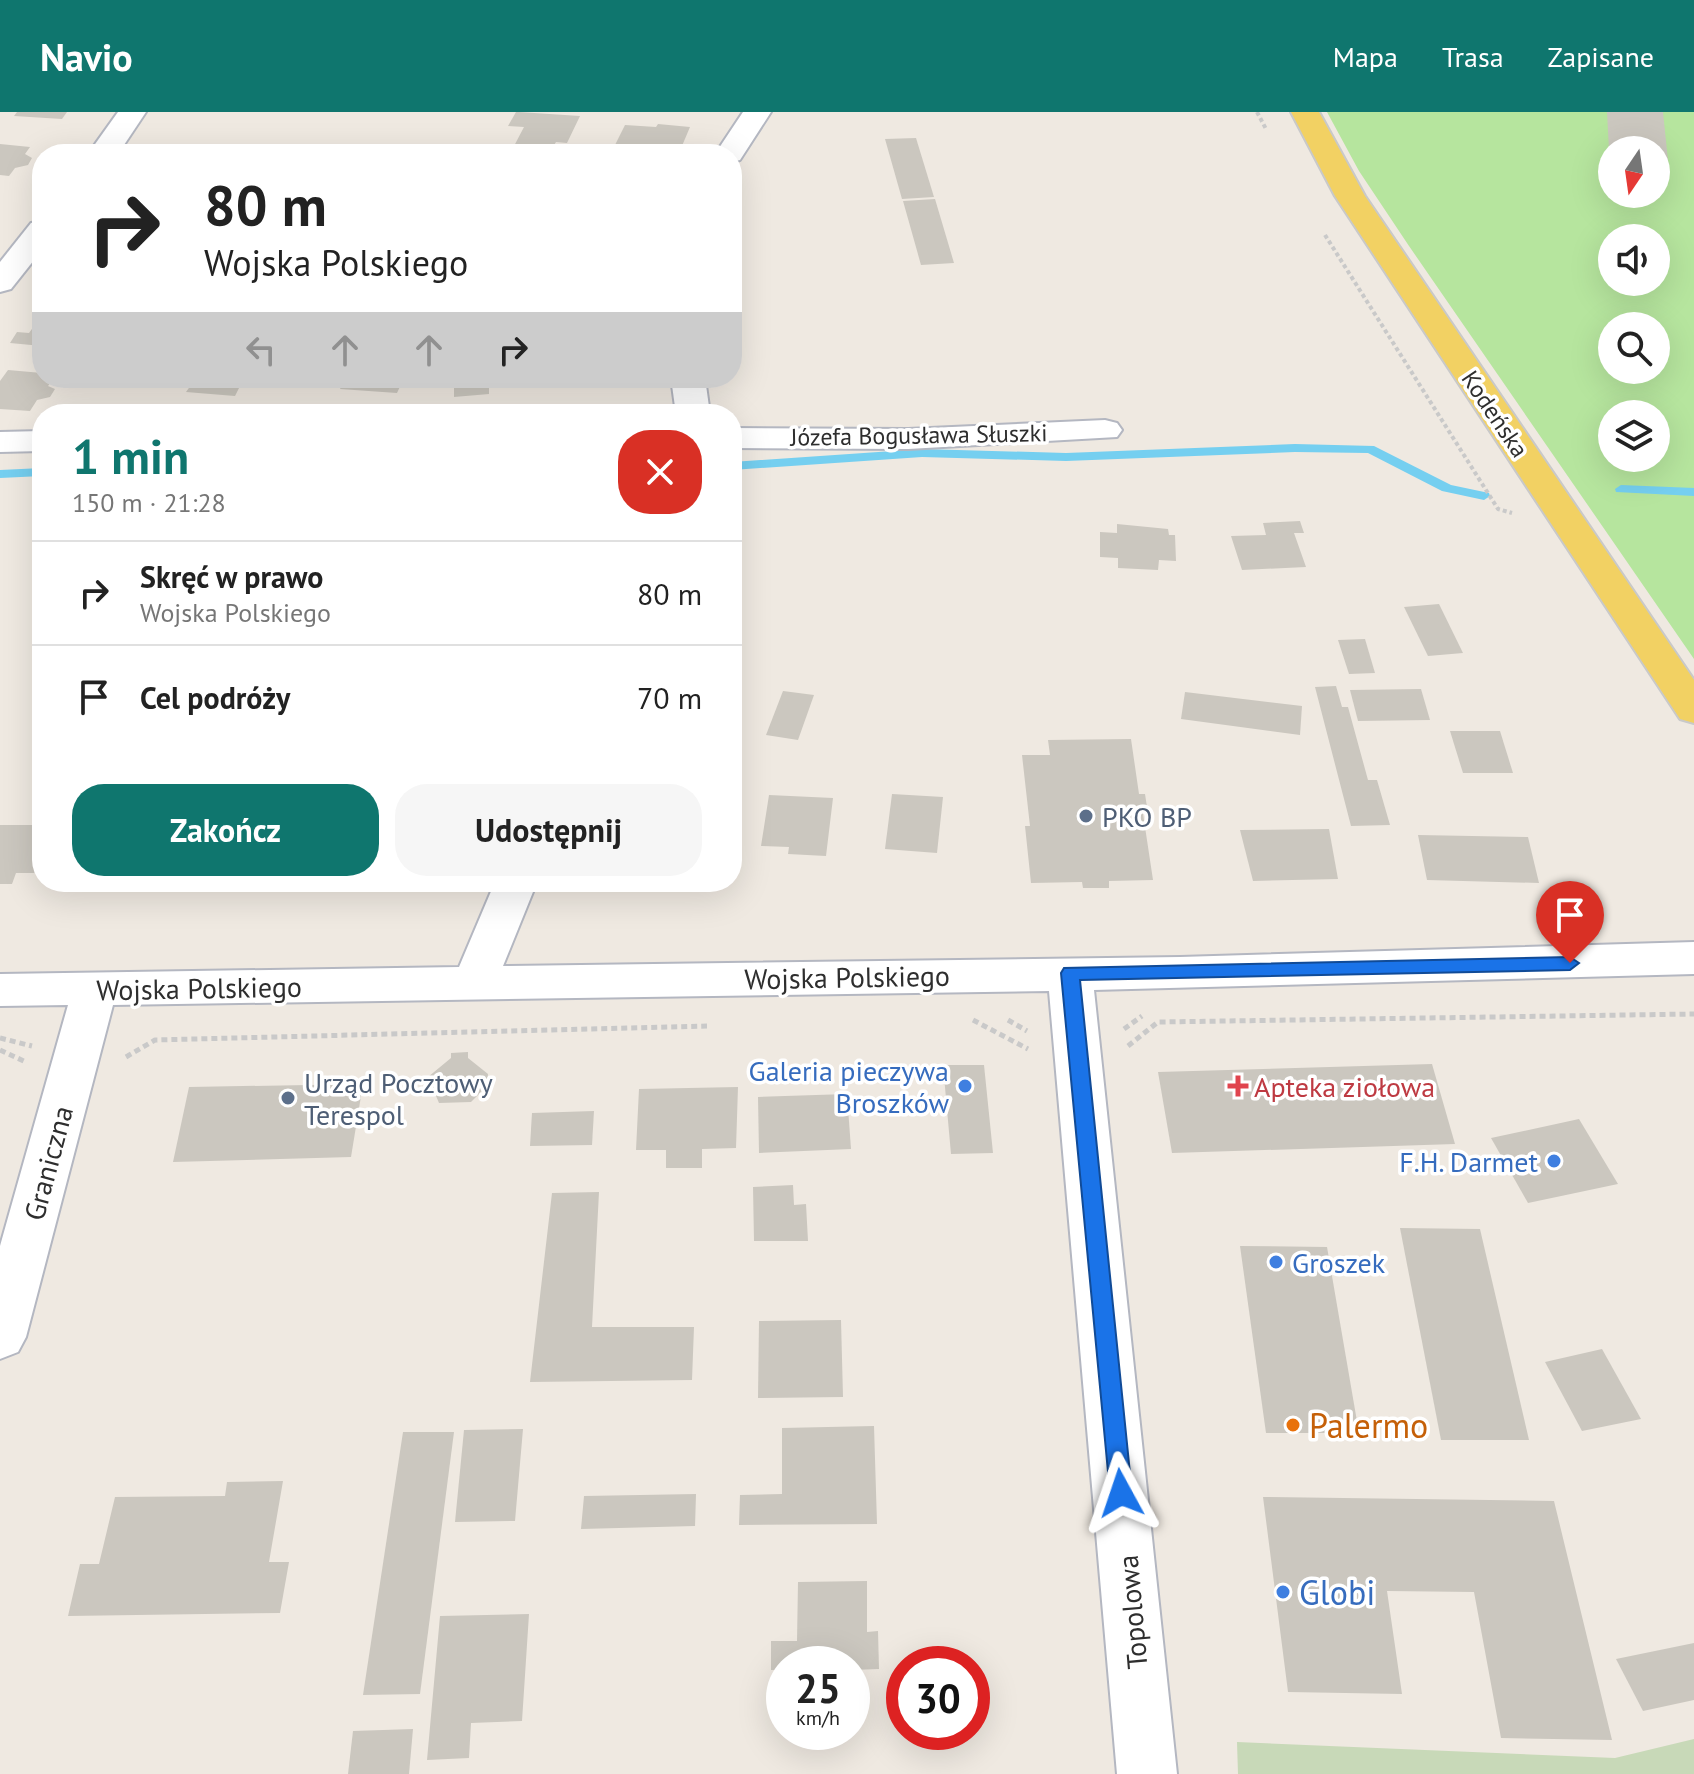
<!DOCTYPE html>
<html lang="pl">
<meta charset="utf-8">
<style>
:root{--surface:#fff;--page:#f6f6f6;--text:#222;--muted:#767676;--line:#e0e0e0;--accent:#0f766e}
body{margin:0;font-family:"PT Sans",sans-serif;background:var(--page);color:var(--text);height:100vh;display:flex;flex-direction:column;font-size:30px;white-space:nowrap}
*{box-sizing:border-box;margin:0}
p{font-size:26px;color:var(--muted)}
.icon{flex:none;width:44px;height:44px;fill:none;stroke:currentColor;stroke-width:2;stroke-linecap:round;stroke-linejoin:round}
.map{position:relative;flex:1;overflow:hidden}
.sheet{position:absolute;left:32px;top:292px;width:710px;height:488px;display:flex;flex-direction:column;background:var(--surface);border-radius:32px;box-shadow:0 8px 32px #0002}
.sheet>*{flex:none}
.guide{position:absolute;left:32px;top:32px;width:710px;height:244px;border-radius:32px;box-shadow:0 8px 32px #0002;background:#fff;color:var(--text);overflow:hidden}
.needle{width:52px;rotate:193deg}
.fabs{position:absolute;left:1598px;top:24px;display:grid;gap:16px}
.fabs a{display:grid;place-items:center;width:72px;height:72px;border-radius:50%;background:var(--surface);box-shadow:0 8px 32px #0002;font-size:40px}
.speed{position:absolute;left:766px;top:1534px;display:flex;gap:16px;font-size:40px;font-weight:700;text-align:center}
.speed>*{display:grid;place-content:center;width:104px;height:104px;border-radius:50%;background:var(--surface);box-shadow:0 8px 32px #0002;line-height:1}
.speed small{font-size:20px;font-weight:400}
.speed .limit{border:12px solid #d22;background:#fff;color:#111}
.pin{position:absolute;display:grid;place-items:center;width:68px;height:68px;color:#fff;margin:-82px -34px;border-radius:50% 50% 50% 0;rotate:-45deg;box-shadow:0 0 8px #0007}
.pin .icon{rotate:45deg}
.me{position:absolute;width:88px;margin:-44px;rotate:355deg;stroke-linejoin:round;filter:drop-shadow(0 0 6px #0008)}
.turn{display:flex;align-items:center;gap:28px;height:168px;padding:0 40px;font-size:36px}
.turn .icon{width:104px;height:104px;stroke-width:2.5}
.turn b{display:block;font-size:56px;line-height:68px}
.lanes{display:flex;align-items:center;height:76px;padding:0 40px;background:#0003;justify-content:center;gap:40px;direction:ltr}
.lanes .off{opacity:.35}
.round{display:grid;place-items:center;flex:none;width:84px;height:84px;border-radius:32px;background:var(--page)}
.head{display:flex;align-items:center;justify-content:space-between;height:136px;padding:0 40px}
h1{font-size:48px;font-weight:600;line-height:60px;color:var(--accent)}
.cta{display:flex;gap:16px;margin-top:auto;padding:16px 40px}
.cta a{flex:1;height:92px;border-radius:32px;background:var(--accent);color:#fff;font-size:32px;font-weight:600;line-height:92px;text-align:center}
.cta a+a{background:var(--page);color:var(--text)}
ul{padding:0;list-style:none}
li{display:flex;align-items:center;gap:24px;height:104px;padding:0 40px;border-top:2px solid var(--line)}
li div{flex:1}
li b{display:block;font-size:30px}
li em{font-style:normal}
header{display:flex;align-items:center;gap:48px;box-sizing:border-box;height:112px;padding:0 40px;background:var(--accent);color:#fff}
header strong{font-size:38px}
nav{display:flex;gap:44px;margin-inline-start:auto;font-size:28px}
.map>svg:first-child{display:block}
</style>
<header>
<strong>Navio</strong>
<nav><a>Mapa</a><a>Trasa</a><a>Zapisane</a></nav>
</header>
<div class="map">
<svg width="1694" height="1662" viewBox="0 0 1694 1662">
<rect width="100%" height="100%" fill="#efe9e1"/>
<path fill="#b6e59e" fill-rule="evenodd" d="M1327,0H1694V547L1409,134L1359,59ZM1612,38H1656V82H1612ZM1612,126H1656V170H1612ZM1612,214H1656V258H1612ZM1612,302H1656V346H1612Z"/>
<polygon fill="#c8d9b8" points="1694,1627 1694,1662 1238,1662 1237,1630 1615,1646"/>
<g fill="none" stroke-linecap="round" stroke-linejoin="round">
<g fill="#75cff0" fill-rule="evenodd">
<polygon points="1295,332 1374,334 1451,373 1489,381 1490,384 1484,388 1442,379 1368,341 1295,340 1066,349 922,345 732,358 732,350 922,337 1066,341"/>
<polygon points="42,356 42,364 0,366 0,358"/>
<polygon points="1621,373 1694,376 1694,384 1616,380 1615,377"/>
</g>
</g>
<g fill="#cbc7bf">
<polygon points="17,0 67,0 62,7 14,4"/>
<polygon points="516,0 519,0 580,4 567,31 556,30 551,38 513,36 524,15 508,14"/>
<polygon points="1607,0 1663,0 1669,58 1656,56 1656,38 1609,38"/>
<polygon points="658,12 690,15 679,41 638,41 633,37 614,35 625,13 656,15"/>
<polygon points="916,26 934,85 902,87 885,27"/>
<polygon points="0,32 30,35 25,42 32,46 28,53 15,56 9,64 0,63"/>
<polygon points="935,87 954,151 921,153 903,89"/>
<polygon points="37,210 42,211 42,234 10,231 17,220 29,221"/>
<polygon points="8,258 42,261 42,266 54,266 48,274 55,277 50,285 37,288 30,299 0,297 0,269"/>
<polygon points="196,266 255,266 253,270 242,270 235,284 186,280"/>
<polygon points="346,266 404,266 397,281 340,277"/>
<polygon points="454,266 489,266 489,282 454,285"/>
<polygon points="563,266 625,266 625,271 564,275"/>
<polygon points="1300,409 1304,421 1294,421 1306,455 1242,458 1231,424 1266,423 1263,411"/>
<polygon points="1117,412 1168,417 1169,423 1175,423 1176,449 1159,448 1158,458 1118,456 1118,446 1100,445 1100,420 1117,421"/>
<polygon points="1439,492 1463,541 1428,544 1404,495"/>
<polygon points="1365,527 1375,561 1349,562 1338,528"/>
<polygon points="1336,574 1342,595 1348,595 1368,668 1377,668 1390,713 1351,714 1315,575"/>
<polygon points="1421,577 1430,608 1358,609 1350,578"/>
<polygon points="783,579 814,583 798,628 766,623"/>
<polygon points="1185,580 1302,594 1300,623 1181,607"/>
<polygon points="1450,619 1500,619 1513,661 1463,661"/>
<polygon points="1131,627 1139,682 1145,682 1147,695 1142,695 1153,768 1109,769 1109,776 1083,776 1082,770 1031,771 1025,714 1030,714 1022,643 1050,643 1048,628"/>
<polygon points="892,682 943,685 937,741 885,737"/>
<polygon points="769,683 833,686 826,744 788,742 789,735 761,734"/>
<polygon points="0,713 42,713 42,761 16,761 12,772 0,772"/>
<polygon points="1329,717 1338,767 1253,769 1240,718"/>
<polygon points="1418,723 1528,725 1539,771 1427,768"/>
<polygon points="590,770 627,770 624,780 588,776"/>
<polygon points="468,940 468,946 488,962 487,974 471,990 439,991 428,965 451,946 451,941"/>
<polygon points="1432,952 1455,1032 1172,1041 1158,960"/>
<polygon points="943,953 984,953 993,1041 951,1042"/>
<polygon points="363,972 351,1045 173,1050 189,975"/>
<polygon points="738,975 736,1036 702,1037 702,1056 666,1056 666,1038 636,1038 639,977"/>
<polygon points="847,982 851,1037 759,1041 758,985"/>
<polygon points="594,999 592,1033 530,1034 532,1001"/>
<polygon points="1579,1007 1618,1072 1528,1091 1491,1026"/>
<polygon points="793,1073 794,1093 806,1092 808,1129 754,1129 753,1075"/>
<polygon points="599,1080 592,1215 694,1215 692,1268 530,1270 552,1081"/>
<polygon points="1400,1116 1480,1117 1529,1328 1441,1328"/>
<polygon points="1240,1134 1327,1135 1359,1321 1266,1321"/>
<polygon points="841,1208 843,1285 758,1286 759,1209"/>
<polygon points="1602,1237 1641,1307 1582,1319 1545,1250"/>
<polygon points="874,1314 877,1412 739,1413 740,1383 782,1382 782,1316"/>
<polygon points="523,1317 515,1409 455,1410 464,1318"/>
<polygon points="403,1320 454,1320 420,1582 363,1583"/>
<polygon points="283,1369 269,1450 289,1450 280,1501 68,1504 80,1452 99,1452 115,1385 225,1384 227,1370"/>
<polygon points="696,1382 695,1414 581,1417 584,1384"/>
<polygon points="1263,1385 1554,1389 1612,1628 1501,1626 1474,1480 1387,1479 1402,1582 1288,1580"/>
<polygon points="867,1469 867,1520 878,1519 879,1557 852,1558 852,1552 784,1552 784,1558 771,1558 771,1529 797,1529 798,1470"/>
<polygon points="529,1502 522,1609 471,1611 469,1646 427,1648 440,1504"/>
<polygon points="1694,1531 1694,1588 1643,1599 1616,1547"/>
<polygon points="413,1617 409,1662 348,1662 353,1619"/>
</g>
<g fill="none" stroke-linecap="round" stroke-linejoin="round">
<g stroke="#b4b7c1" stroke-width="4">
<g id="minor">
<polygon points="118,0 146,0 118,42 88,42"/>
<polygon points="743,0 771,0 740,48 732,50 732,42 715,42"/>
<polygon points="42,109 42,138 11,177 0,180 0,150 31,111"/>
<polygon points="671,266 705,266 710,302 676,302"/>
<polygon points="1105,308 1117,311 1122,318 1117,325 908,337 732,336 732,316 908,317"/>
<polygon points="42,319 42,339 0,340 0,320"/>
<polygon points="495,770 537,770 503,854 1180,845 1694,830 1694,862 1094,878 1177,1662 1117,1662 1049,879 113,893 26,1225 18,1240 0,1247 0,1134 68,893 0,894 0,862 459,855"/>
</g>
</g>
<g stroke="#c9c9c9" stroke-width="4">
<polygon id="major" points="1291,0 1319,0 1365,84 1694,568 1694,611 1680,607 1335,84"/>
</g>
<g stroke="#c9c9c9" stroke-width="4" stroke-dasharray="4 3" stroke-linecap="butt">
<polyline points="1257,0 1266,17"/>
<polyline points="1325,123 1498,397 1512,401"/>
</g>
<g stroke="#c9c9c9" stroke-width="5" stroke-dasharray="6 4" stroke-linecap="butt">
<polyline points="973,908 1028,937"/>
<polyline points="1008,908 1027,919"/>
<polyline points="1124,917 1142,904"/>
<polyline points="0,926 32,934"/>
<polyline points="1128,934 1158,910 1694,902"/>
<polyline points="0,938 26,950"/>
<polyline points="126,945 155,928 707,914"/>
</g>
<use href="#minor" fill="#fff" fill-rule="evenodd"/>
<use href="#major" fill="#f2d163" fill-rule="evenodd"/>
</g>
<polygon fill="#1a73e8" stroke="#114b97" stroke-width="2" points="1570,845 1579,851 1570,858 1080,868 1132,1381 1129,1388 1121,1391 1113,1388 1110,1381 1061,861 1064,856"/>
<g fill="#5c6f8a" stroke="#fff" stroke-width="3">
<circle cx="1086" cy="704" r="8"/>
<circle cx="288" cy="986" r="8"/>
</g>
<g fill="#3f7fe0" stroke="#fff" stroke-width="3">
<circle cx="965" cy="974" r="8"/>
<circle cx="1554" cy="1049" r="8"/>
<circle cx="1276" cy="1150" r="8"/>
<circle cx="1283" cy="1480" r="8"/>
</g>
<path fill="#e0444e" stroke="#fff" stroke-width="3" d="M1234 962h8v8h8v8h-8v8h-8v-8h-8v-8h8z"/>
<circle fill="#e8710a" stroke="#fff" stroke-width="3" cx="1293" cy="1313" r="8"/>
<g text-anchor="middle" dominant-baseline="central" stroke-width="7" stroke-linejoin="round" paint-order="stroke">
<g font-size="24" fill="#2e2e2e" stroke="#fff">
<text transform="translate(1495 302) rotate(56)">Kodeńska</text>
<text transform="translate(919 323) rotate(-1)">Józefa Bogusława Słuszki</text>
</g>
<g font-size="28" fill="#4e5e75" stroke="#fff" text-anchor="start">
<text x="1102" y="704">PKO BP</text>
<text x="304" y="970">Urząd Pocztowy<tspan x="304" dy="32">Terespol</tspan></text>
</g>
<g font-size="28" fill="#2e2e2e" stroke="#fff">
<text transform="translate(847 865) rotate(-1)">Wojska Polskiego</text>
<text transform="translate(199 876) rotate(-1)">Wojska Polskiego</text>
<text transform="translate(48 1051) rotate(-75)">Graniczna</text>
<text transform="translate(1132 1500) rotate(-95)">Topolowa</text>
</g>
<g font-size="28" fill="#366cbe" stroke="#fff" text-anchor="end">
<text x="949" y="958">Galeria pieczywa<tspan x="949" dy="32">Broszków</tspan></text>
<text x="1538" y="1049">F.H. Darmet</text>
<text x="1292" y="1150" text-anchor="start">Groszek</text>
</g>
<g font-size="28" fill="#be3a42" stroke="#fff" text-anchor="start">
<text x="1254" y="974">Apteka ziołowa</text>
</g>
<g font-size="34" fill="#c56008" stroke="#fff" text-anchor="start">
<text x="1309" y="1313">Palermo</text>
</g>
<g font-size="34" fill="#366cbe" stroke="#fff" text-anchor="start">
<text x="1299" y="1480">Globi</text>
</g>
</g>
</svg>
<div class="fabs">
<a><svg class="needle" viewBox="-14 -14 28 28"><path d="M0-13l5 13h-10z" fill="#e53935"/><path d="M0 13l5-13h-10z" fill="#767676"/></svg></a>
<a><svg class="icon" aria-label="sound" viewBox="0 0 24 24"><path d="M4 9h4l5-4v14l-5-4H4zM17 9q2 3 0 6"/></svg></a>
<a><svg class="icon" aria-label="search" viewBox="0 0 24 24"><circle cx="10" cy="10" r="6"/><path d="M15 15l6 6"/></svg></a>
<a><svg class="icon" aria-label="layers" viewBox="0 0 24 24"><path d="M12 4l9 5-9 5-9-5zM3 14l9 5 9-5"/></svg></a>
</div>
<div class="speed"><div>25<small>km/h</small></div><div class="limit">30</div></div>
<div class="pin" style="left:1570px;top:851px;background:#d93025"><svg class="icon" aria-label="arrive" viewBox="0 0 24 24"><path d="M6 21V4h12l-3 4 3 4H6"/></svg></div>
<svg class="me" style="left:1121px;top:1381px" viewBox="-20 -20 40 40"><path d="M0-17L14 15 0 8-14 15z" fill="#1a73e8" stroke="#fff" stroke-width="4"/></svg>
<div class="guide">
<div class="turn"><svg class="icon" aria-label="right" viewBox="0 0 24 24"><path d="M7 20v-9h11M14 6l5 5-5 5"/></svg><div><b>80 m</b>Wojska Polskiego</div></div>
<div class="lanes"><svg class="icon off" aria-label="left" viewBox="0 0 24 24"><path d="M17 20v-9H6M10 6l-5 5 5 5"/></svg><svg class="icon off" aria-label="ahead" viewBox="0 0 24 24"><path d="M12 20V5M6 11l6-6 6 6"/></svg><svg class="icon off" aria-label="ahead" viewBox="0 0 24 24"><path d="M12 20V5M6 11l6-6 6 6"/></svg><svg class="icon" aria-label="right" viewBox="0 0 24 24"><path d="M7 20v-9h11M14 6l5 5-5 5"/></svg></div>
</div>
<section class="sheet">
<div class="head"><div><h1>1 min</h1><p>150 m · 21:28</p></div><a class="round" style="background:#d93025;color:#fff"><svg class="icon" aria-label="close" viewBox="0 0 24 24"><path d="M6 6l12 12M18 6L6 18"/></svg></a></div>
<ul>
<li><svg class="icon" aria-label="right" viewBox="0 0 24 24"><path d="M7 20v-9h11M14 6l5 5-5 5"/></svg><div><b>Skręć w prawo</b><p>Wojska Polskiego</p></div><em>80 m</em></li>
<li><svg class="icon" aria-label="arrive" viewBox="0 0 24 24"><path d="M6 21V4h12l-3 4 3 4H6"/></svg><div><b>Cel podróży</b></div><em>70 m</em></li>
</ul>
<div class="cta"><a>Zakończ</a><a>Udostępnij</a></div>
</section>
</div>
